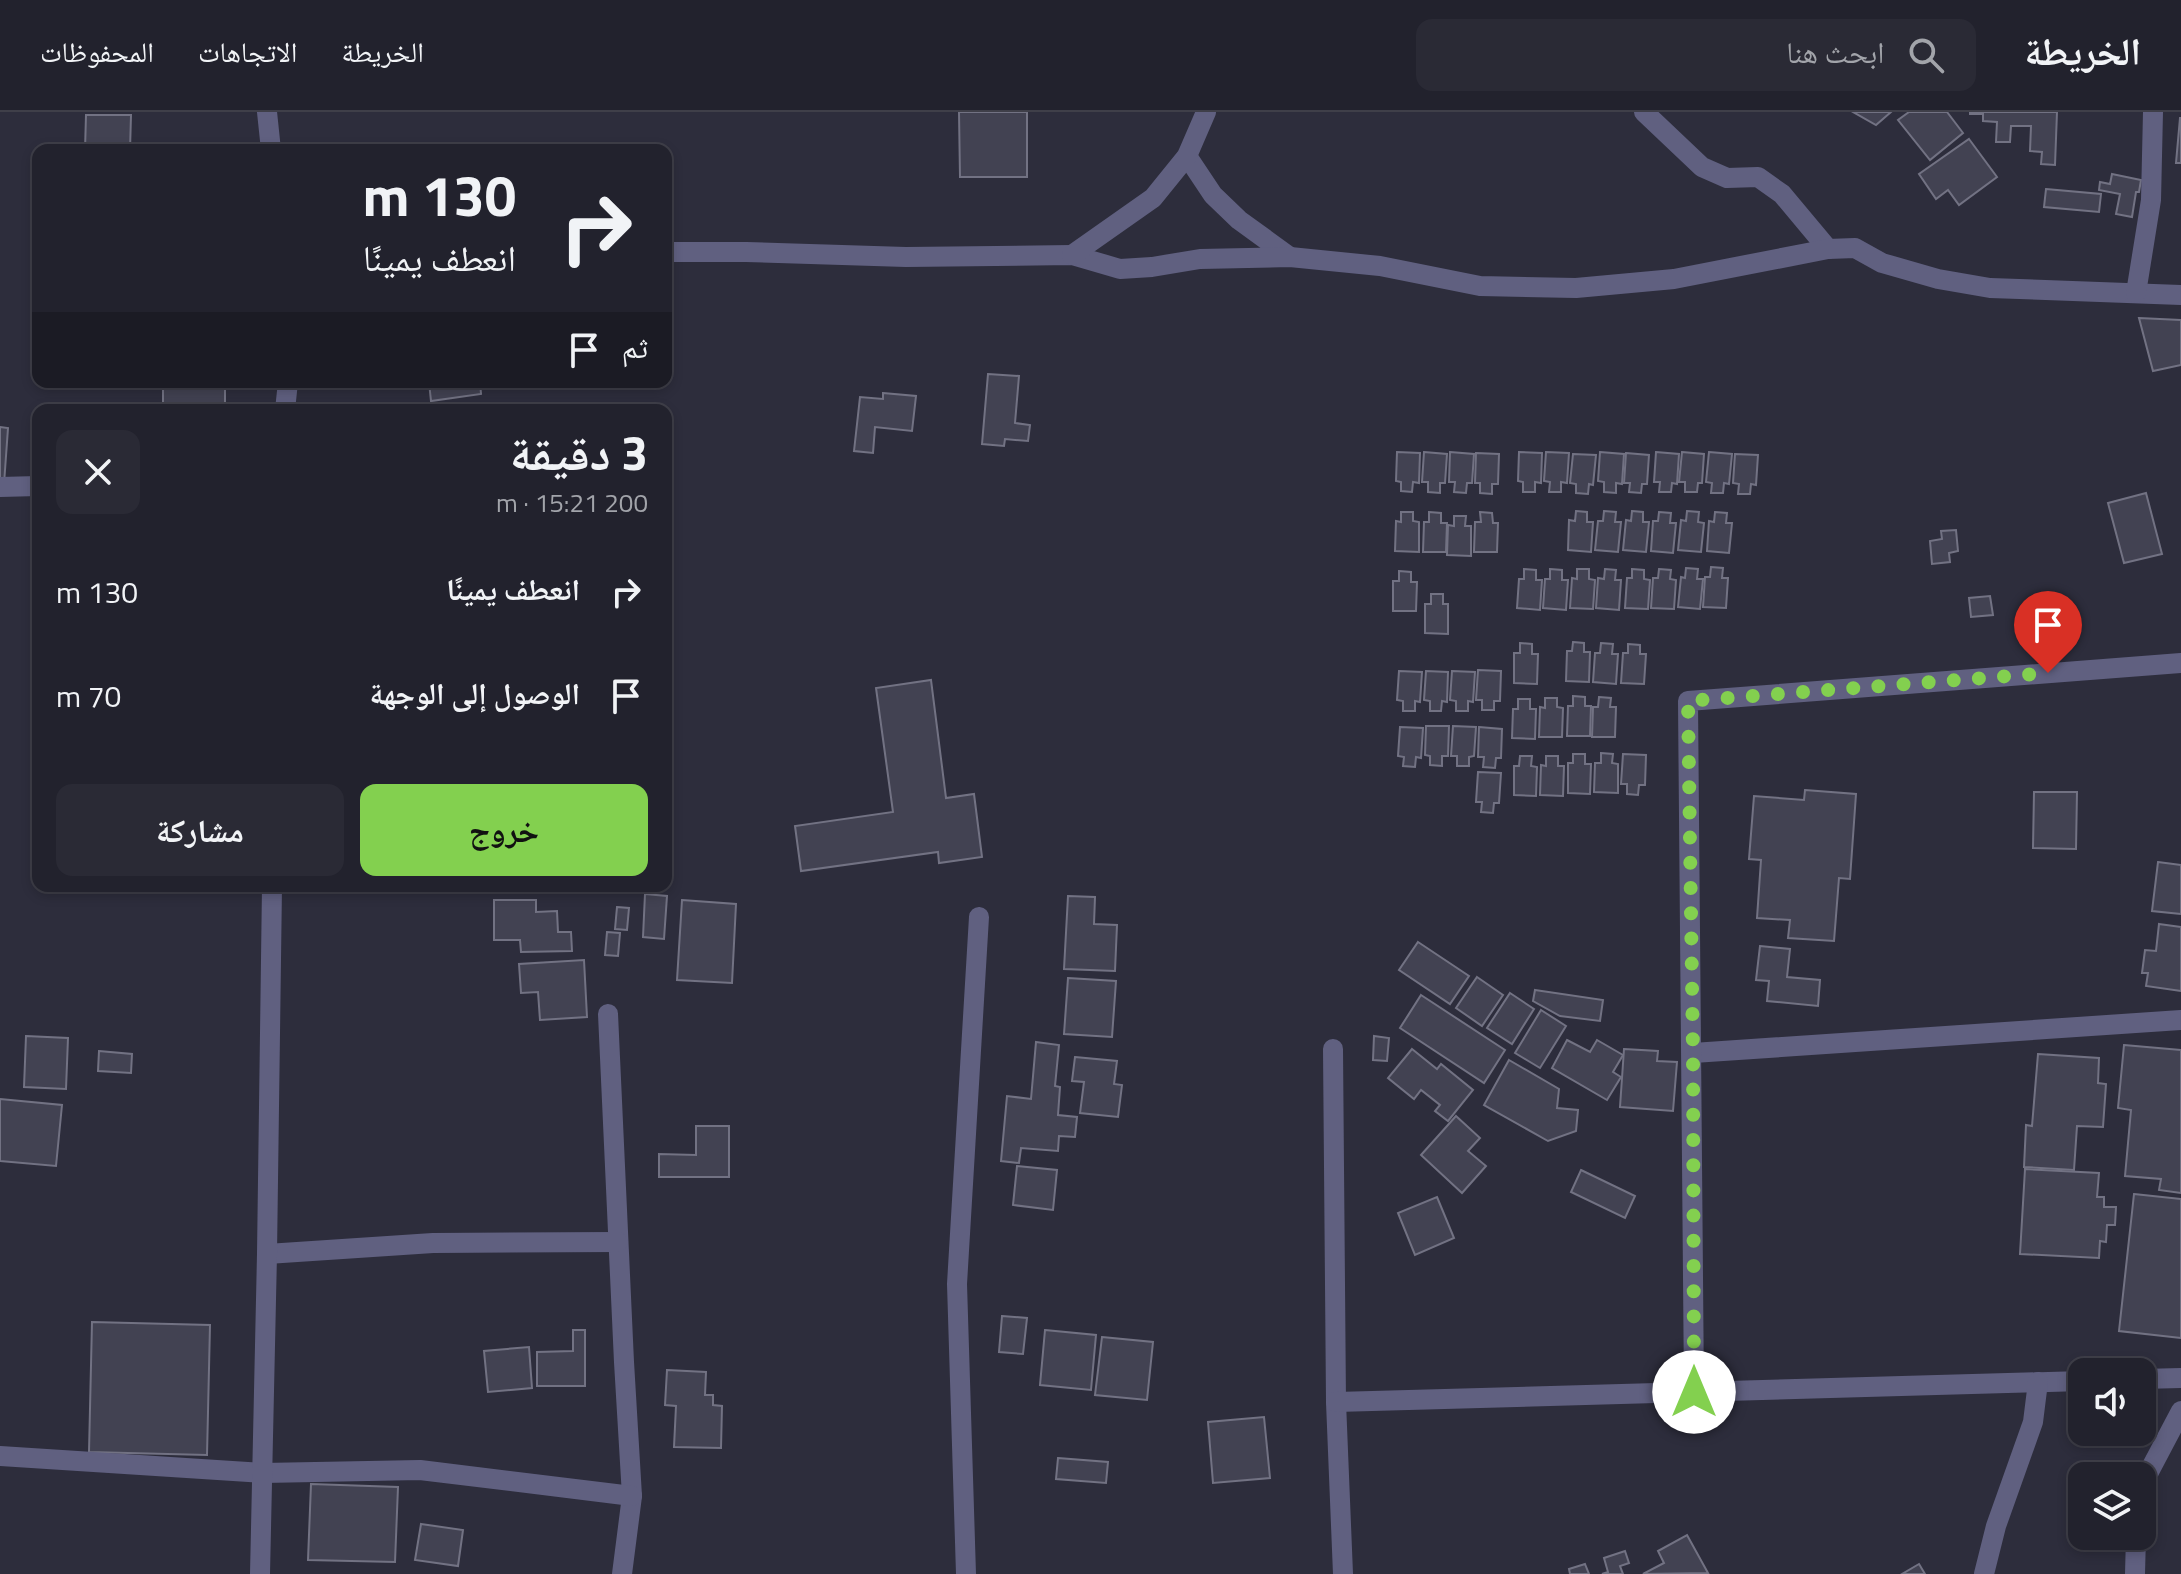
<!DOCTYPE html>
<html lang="ar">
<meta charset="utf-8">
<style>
:root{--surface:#22222d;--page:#2a2a35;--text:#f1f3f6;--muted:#a2a4aa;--line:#3f3f49;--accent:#83d04f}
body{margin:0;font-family:"Titillium Web","Noto Naskh Arabic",sans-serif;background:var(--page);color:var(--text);direction:rtl;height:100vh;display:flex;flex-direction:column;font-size:30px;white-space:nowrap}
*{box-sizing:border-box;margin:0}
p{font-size:26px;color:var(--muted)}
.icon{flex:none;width:44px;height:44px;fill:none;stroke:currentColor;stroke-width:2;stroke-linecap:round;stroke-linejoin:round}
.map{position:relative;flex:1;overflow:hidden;direction:ltr}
.drawer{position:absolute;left:32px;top:292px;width:640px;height:488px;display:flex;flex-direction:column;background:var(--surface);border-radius:16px;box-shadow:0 4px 12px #0003,0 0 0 2px var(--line);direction:rtl}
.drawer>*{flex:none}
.top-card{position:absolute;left:32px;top:32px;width:640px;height:244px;border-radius:16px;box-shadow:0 4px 12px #0003,0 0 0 2px var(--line);direction:rtl;background:#22222d;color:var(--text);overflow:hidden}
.buttons{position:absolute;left:2068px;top:1246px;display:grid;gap:16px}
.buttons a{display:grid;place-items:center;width:88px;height:88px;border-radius:16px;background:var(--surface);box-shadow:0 4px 12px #0003,0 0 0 2px var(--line);font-size:40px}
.pin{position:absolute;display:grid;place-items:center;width:68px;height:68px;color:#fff;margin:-82px -34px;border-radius:50% 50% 50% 0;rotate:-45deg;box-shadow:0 0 8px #0007}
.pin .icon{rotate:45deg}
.me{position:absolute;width:88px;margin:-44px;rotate:0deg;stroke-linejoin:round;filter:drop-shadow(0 0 6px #0008)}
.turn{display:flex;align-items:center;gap:28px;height:168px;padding:0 24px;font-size:36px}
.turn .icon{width:104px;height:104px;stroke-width:2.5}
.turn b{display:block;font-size:56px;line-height:68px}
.then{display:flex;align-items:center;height:76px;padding:0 24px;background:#0003;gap:16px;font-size:30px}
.round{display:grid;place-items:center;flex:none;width:84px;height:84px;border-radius:16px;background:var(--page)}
.headline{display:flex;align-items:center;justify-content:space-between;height:136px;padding:0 24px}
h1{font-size:48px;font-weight:700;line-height:60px}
.cta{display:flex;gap:16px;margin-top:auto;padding:16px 24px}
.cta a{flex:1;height:92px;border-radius:16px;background:var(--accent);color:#111;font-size:32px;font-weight:700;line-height:92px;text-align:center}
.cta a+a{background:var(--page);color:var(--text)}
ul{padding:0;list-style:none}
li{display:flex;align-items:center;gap:24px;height:104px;padding:0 24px}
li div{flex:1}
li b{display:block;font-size:30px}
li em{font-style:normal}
header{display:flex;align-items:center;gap:48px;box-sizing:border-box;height:112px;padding:0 40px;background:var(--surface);border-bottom:2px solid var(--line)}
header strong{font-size:38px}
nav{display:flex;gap:44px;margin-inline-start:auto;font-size:28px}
.search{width:560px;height:72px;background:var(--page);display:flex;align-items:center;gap:20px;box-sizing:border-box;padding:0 28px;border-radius:16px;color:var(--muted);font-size:30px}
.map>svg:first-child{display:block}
</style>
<header>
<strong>الخريطة</strong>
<div class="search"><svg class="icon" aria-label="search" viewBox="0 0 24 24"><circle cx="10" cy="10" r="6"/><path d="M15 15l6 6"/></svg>ابحث هنا</div>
<nav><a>الخريطة</a><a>الاتجاهات</a><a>المحفوظات</a></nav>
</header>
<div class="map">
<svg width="2181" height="1462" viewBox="0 0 2181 1462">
<rect width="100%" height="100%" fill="#2d2d3c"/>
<g fill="#424252" stroke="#727283" stroke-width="2">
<polygon points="959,0 1027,0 1027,65 960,65"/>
<polygon points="1853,0 1891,0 1876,13"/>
<polygon points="1909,0 1947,0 1963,21 1930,48 1898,8"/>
<polygon points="1970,0 2057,0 2055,53 2041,52 2042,40 2030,39 2031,14 2011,14 2010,30 1996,30 1997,10 1983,9 1983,2 1970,2"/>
<polygon points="86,3 131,3 130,38 85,38"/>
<polygon points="2180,6 2181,6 2181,51 2176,51"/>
<polygon points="1969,27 1997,65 1959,93 1948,78 1936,87 1919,62"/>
<polygon points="2112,62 2141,68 2139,80 2136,80 2132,105 2116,102 2120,82 2099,78 2100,70 2110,72"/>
<polygon points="2046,77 2101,82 2099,100 2044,95"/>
<polygon points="2139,206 2181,208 2181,253 2153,259"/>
<polygon points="988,262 1019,264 1015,311 1030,313 1028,329 1005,327 1004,334 982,332"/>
<rect x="163" y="270" width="62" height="28"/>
<polygon points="429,270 480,270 481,282 431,289"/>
<polygon points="883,281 916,284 912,319 875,315 873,341 854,339 860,285 883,287"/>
<polygon points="33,308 38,309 38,329 31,328"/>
<polygon points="0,315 8,316 4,372 0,372"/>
<polygon points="1397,340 1420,341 1419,371 1413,370 1412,380 1401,379 1401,370 1396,369"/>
<polygon points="1424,340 1447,342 1445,371 1440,371 1440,381 1428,380 1428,370 1422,370"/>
<polygon points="1450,340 1474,342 1472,371 1467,371 1466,381 1454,380 1455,370 1449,370"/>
<polygon points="1519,340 1542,341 1541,371 1535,370 1535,380 1523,380 1523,370 1518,369"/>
<polygon points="1546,340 1569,341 1567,371 1561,370 1561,380 1549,380 1550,370 1544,369"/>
<polygon points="1600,340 1624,342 1622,372 1616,371 1616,381 1604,380 1604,370 1598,369"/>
<polygon points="1656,340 1679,342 1677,372 1672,371 1671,380 1659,380 1660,370 1654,370"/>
<polygon points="1682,340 1704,342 1702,371 1698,371 1697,380 1685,380 1685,370 1679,370"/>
<polygon points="1709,340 1732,342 1729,372 1724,371 1723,381 1711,381 1712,371 1706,370"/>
<polygon points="1476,341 1499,342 1498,372 1492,372 1492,382 1480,381 1480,371 1475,371"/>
<polygon points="1626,341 1649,343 1647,372 1642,372 1641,381 1629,380 1630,371 1624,371"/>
<polygon points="1573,342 1596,343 1593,373 1589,372 1588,382 1576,381 1576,372 1570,371"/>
<polygon points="1735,342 1758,343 1756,373 1751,372 1750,382 1738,382 1739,372 1733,371"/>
<polygon points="2146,381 2162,442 2124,451 2108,391"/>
<polygon points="1576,399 1587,400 1587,410 1593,410 1591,440 1568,438 1569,408 1575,409"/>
<polygon points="1604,399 1616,400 1615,410 1621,410 1618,440 1595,438 1598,409 1603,409"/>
<polygon points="1632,399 1643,400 1643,410 1649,410 1646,440 1623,438 1626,408 1631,409"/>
<polygon points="1687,399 1699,400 1698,410 1704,411 1701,440 1678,438 1681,408 1686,409"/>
<polygon points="1401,400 1413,400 1413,409 1419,410 1419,440 1395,439 1396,409 1401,410"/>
<polygon points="1429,400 1441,401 1441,411 1447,411 1446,440 1423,440 1424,410 1429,410"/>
<polygon points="1480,400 1492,401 1493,411 1498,411 1497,440 1474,440 1475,410 1481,410"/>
<polygon points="1659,400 1671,401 1670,411 1676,411 1673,441 1651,439 1653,409 1658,409"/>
<polygon points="1715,400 1727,401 1726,411 1732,411 1729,441 1707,439 1709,409 1714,410"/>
<polygon points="1454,404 1466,404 1465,414 1471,414 1471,444 1447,443 1448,413 1454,414"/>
<polygon points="1956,418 1958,439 1949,441 1950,450 1932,452 1930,429 1942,427 1941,419"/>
<polygon points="1711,455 1723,456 1722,466 1728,466 1726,496 1703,495 1705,465 1710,465"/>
<polygon points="1686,456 1698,457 1697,467 1703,467 1700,497 1678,495 1681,465 1685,466"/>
<polygon points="1524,457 1536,458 1536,468 1542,468 1540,498 1517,496 1519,467 1524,467"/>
<polygon points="1550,457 1562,458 1562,468 1568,468 1566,498 1543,496 1545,467 1550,467"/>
<polygon points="1577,457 1589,457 1589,467 1595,468 1593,497 1570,496 1572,466 1577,467"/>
<polygon points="1605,457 1616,458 1615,468 1621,468 1619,498 1596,496 1598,466 1604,467"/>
<polygon points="1632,457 1644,458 1644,467 1650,468 1648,497 1625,496 1627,466 1632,466"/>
<polygon points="1659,457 1671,458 1670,467 1676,468 1674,497 1651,496 1653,466 1658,466"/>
<polygon points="1399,459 1411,460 1411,470 1417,470 1416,499 1393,499 1393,469 1399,469"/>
<polygon points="1431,482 1443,482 1443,492 1448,492 1448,522 1425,521 1425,492 1431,492"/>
<polygon points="1990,484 1993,503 1971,505 1969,486"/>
<polygon points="1573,530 1584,531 1584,540 1590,540 1589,570 1566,569 1567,539 1572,539"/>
<polygon points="1520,531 1532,532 1532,542 1538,542 1537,572 1514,571 1514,541 1520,541"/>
<polygon points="1601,531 1613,532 1612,542 1618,542 1616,572 1593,570 1595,541 1600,541"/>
<polygon points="1628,532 1640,533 1640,542 1646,542 1644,572 1621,571 1623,541 1628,541"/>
<polygon points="1478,558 1501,559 1500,589 1494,589 1494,598 1482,598 1482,588 1476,588"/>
<polygon points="1399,559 1422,560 1420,590 1415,589 1415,599 1403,599 1403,589 1397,588"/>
<polygon points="1426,559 1448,560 1447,590 1442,589 1441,599 1430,599 1430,589 1424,588"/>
<polygon points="1452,559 1475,560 1473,590 1468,589 1468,599 1456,599 1456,589 1450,588"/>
<polygon points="931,568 946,686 974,682 982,745 939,751 938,740 801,759 795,714 893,700 876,576"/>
<polygon points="1573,584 1585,585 1585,594 1591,594 1590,624 1567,624 1568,594 1573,594"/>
<polygon points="1599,585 1611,586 1610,595 1616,595 1615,625 1592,625 1593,595 1598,595"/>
<polygon points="1545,586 1557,586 1557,595 1563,596 1562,625 1539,625 1540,595 1545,596"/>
<polygon points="1518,587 1530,587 1530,597 1536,597 1535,627 1512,626 1513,597 1518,597"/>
<polygon points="1426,614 1449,614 1448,644 1442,644 1442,654 1430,653 1430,644 1425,643"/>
<polygon points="1453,614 1476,615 1474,644 1469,645 1469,654 1457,654 1457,644 1451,644"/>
<polygon points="1400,615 1423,616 1421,646 1416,645 1415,655 1403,654 1404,645 1398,644"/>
<polygon points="1479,615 1502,617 1501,646 1496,646 1495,656 1483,655 1484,645 1478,645"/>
<polygon points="1601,641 1613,642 1612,651 1618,652 1618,681 1594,680 1595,651 1601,651"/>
<polygon points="1573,642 1585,642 1585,652 1591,652 1590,682 1568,681 1568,651 1573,651"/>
<polygon points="1623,642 1646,643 1645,673 1639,673 1638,683 1627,682 1627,672 1621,672"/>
<polygon points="1520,644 1532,644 1531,654 1537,655 1536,684 1514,683 1514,654 1519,654"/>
<polygon points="1546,644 1558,644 1558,654 1564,654 1563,684 1540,683 1541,653 1546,654"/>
<polygon points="1478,660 1501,661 1499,691 1494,691 1493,701 1481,700 1482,690 1476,690"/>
<polygon points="1805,678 1856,682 1850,767 1839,766 1834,829 1788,826 1790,808 1757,806 1761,748 1749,747 1754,684 1804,688"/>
<polygon points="2034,680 2077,680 2076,737 2033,736"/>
<polygon points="2158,750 2181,753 2181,802 2152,799"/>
<polygon points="645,782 667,784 664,827 643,825"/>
<polygon points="1068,784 1095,785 1094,812 1117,813 1115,859 1064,857"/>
<polygon points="494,788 536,788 536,800 557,799 558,820 571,820 572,839 521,840 520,828 494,828"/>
<polygon points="682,788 736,792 732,871 677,868"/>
<polygon points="617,795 629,796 627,818 615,817"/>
<polygon points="2159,812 2181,815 2181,879 2146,874 2148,861 2142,861 2145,838 2156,839"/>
<polygon points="607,820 620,821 618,844 605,843"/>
<polygon points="1418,830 1469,864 1450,892 1399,858"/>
<polygon points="1760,834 1790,837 1787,865 1820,868 1818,894 1767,889 1769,869 1756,868"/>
<polygon points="584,848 587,905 540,908 538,880 521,881 519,852"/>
<polygon points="1477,865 1503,883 1482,914 1456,896"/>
<polygon points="1068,866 1116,869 1112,925 1064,922"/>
<polygon points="1535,878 1603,888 1600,909 1560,904 1533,889"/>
<polygon points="1510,881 1534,897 1512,932 1487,916"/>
<polygon points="1421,883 1505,938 1484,971 1400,916"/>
<polygon points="1541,898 1566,914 1540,956 1515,941"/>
<polygon points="26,924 68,926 66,977 24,975"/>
<polygon points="1374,924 1389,926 1387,949 1373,948"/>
<polygon points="1567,928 1590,940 1597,928 1623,943 1613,960 1621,965 1607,988 1552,956"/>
<polygon points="1036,930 1059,933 1055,974 1060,975 1058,1003 1077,1005 1075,1025 1059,1024 1058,1039 1021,1036 1019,1051 1001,1049 1007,984 1031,987"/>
<polygon points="2124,933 2181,938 2181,1081 2159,1078 2161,1067 2125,1064 2131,998 2118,996"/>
<polygon points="1412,937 1437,957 1441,952 1473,978 1448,1009 1435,999 1440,993 1421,978 1414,987 1388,966"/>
<polygon points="1624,937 1658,939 1657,949 1677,950 1673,999 1620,995"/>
<polygon points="99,939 132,942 131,961 98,959"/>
<polygon points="2038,942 2099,946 2098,971 2106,972 2103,1015 2077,1014 2074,1058 2024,1055 2026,1013 2032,1014"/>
<polygon points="1075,945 1117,949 1114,972 1122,973 1118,1005 1080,1001 1084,970 1072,969"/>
<polygon points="1509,948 1559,977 1557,996 1578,998 1576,1019 1548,1029 1484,993"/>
<polygon points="0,987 62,993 56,1054 0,1049"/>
<polygon points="1456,1004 1480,1026 1468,1039 1486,1054 1462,1081 1421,1043"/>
<polygon points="696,1014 729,1014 729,1065 659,1065 659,1042 696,1043"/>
<polygon points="1017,1054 1057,1058 1053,1098 1013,1093"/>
<polygon points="2025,1057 2099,1061 2097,1085 2104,1085 2104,1095 2116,1095 2115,1113 2107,1113 2106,1130 2100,1129 2099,1146 2020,1142"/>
<polygon points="1581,1058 1635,1084 1625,1106 1571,1080"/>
<polygon points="2134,1082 2181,1087 2181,1226 2119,1219"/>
<polygon points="1437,1085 1454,1126 1415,1143 1398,1101"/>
<polygon points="1002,1204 1027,1206 1023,1242 999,1240"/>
<polygon points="92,1210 210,1213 207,1343 89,1340"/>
<polygon points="573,1218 585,1218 585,1274 537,1274 537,1240 573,1239"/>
<polygon points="1045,1218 1096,1223 1091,1278 1040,1273"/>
<polygon points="1102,1225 1153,1230 1147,1288 1095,1283"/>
<polygon points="529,1235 532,1276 488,1280 484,1239"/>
<polygon points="667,1258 706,1260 705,1283 713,1283 713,1293 722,1294 721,1336 674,1335 676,1294 665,1293"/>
<polygon points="1264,1305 1270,1366 1213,1371 1208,1310"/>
<polygon points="1058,1346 1108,1350 1106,1371 1056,1367"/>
<polygon points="311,1372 398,1375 395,1450 308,1448"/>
<polygon points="421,1412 463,1418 458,1454 415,1448"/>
<polygon points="1687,1423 1708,1461 1643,1462 1664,1451 1658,1439"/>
<polygon points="1625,1439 1629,1451 1620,1454 1623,1462 1602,1462 1608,1460 1604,1446"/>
<polygon points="1585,1452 1589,1462 1570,1462 1569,1457"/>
<polygon points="1919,1452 1925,1462 1902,1462"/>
</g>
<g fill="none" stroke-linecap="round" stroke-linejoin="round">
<g stroke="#606080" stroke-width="20">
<polyline points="267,0 271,38"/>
<polyline points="1644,0 1702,55 1727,66 1758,65 1782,82 1828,137"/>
<polyline points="1187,44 1213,83 1239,108 1290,145"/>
<polyline points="666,140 746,140 906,145 1072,143 1120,157 1152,155 1200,147 1290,145 1380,154 1480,174 1576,176 1674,167 1828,137 1855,136 1882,151 1938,167 1990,176 2181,183"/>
<polyline points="1072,143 1153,86 1187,44 1206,0"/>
<polyline points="2136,181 2151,88 2153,0"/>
<polyline points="285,298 288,270"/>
<polyline points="0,375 38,374"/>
<polyline points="608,902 624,1250 632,1384 622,1462"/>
<polyline points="1333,937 1336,1290 1343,1462"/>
<polyline points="1693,941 2181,908"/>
<polyline points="267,1142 433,1131 618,1130"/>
<polyline points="2142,1267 2181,1266"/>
<polyline points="1694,1280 1688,589 2181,551"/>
<polyline points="1336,1290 2082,1269"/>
<polyline points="0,1344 263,1361 420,1358 632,1384"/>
<polyline points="2142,1373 2181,1299"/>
<polyline points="260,1462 267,1142 272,774"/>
<polyline points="966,1462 957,1172 979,805"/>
<polyline points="1984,1462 1996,1414 2033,1310 2038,1270"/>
<polyline points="2135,1462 2136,1424"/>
</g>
</g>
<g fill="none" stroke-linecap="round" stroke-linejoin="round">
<polyline stroke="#83d04f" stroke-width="14" stroke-dasharray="0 25.2" points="1694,1280 1693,941 1688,589 2048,561"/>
</g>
</svg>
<div class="buttons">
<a><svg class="icon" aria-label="sound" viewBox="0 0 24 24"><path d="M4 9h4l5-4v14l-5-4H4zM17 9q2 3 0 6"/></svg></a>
<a><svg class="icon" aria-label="layers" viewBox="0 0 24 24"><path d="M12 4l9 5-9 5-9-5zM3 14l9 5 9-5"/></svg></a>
</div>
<div class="pin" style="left:2048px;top:561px;background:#d93025"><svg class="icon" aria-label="arrive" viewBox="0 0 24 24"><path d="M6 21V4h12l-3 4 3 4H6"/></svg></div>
<svg class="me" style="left:1694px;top:1280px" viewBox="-20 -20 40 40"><circle r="19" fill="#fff"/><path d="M0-13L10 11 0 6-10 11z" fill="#83d04f"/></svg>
<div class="top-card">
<div class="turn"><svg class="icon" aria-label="right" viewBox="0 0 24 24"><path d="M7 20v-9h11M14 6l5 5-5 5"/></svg><div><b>130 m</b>انعطف يمينًا</div></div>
<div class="then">ثم<svg class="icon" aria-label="arrive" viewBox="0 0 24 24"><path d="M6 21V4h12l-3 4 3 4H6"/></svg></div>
</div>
<section class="drawer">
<div class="headline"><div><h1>3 دقيقة</h1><p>200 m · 15:21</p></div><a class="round"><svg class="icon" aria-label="close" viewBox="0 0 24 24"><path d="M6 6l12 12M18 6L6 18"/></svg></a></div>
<ul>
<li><svg class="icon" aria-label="right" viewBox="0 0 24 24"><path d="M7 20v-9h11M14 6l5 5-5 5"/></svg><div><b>انعطف يمينًا</b></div><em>130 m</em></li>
<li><svg class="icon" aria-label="arrive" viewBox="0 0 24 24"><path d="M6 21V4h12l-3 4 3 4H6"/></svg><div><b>الوصول إلى الوجهة</b></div><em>70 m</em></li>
</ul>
<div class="cta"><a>خروج</a><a>مشاركة</a></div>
</section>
</div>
